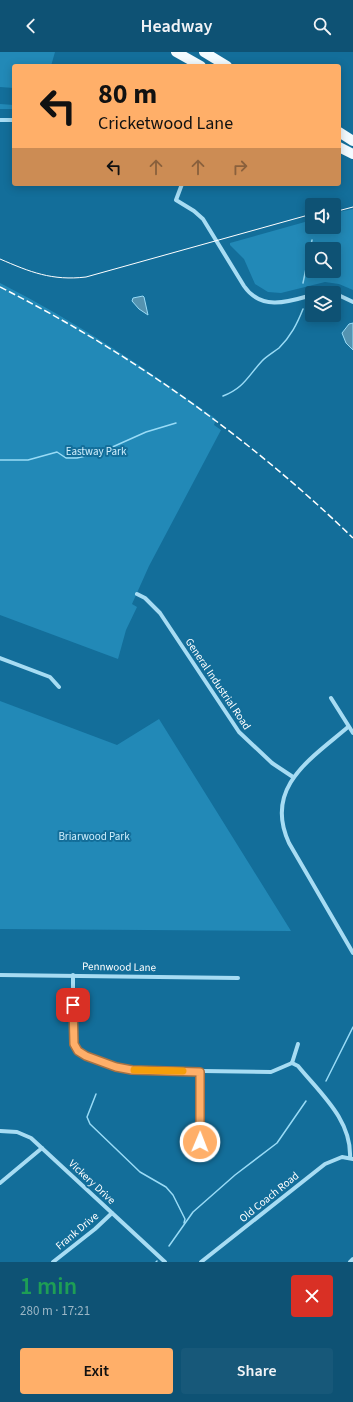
<!DOCTYPE html>
<meta charset="utf-8">
<style>
:root{--surface:#0e5274;--page:#175879;--text:#f1f3f6;--muted:#9bb6c5;--accent:#ffaf69}
body{margin:0;font-family:"Source Sans 3",sans-serif;background:var(--page);color:var(--text);height:100vh;display:flex;flex-direction:column;font-size:15px;white-space:nowrap}
*{box-sizing:border-box;margin:0}
p{font-size:13px;color:var(--muted)}
.icon{flex:none;width:22px;height:22px;fill:none;stroke:currentColor;stroke-width:2;stroke-linecap:round;stroke-linejoin:round}
.map{position:relative;height:1210px;overflow:hidden}
.drawer{display:flex;flex-direction:column;background:var(--surface);flex:1}
.drawer>*{flex:none}
.guide{position:absolute;left:12px;top:12px;width:329px;height:122px;border-radius:4px;box-shadow:0 2px 10px #0003;background:#ffaf69;color:#111;overflow:hidden}
.tools{position:absolute;left:305px;top:146px;display:grid;gap:8px}
.tools a{display:grid;place-items:center;width:36px;height:36px;border-radius:4px;background:var(--surface);box-shadow:0 2px 10px #0003;font-size:20px}
.pin{position:absolute;display:grid;place-items:center;width:34px;height:34px;color:#fff;margin:-17px;border-radius:8px;box-shadow:0 2px 6px #0006}
.me{position:absolute;width:44px;margin:-22px;rotate:1deg;stroke-linejoin:round;filter:drop-shadow(0 0 3px #0008)}
.turn{display:flex;align-items:center;gap:14px;height:84px;padding:0 20px;font-size:18px}
.turn .icon{width:52px;height:52px;stroke-width:2.5}
.turn b{display:block;font-size:28px;line-height:34px}
.lanes{display:flex;align-items:center;height:38px;padding:0 20px;background:#0003;justify-content:center;gap:20px;direction:ltr}
.lanes .off{opacity:.35}
.round{display:grid;place-items:center;flex:none;width:42px;height:42px;border-radius:4px;background:var(--page)}
.head{display:flex;align-items:center;justify-content:space-between;height:68px;padding:0 20px}
h1{font-size:24px;font-weight:600;line-height:30px;color:#1e9e55}
.button{display:flex;gap:8px;margin-top:auto;padding:8px 20px}
.button a{flex:1;height:46px;border-radius:4px;background:var(--accent);color:#111;font-size:16px;font-weight:600;line-height:46px;text-align:center}
.button a+a{background:var(--page);color:var(--text)}
header{display:flex;justify-content:space-between;align-items:center;height:52px;padding:0 20px;background:var(--surface);font-size:18px;font-weight:600}
.map>svg:first-child{display:block}
</style>
<header><svg class="icon" aria-label="back" viewBox="0 0 24 24"><path d="M15 5l-7 7 7 7"/></svg>Headway<svg class="icon" aria-label="search" viewBox="0 0 24 24"><circle cx="10" cy="10" r="6"/><path d="M15 15l6 6"/></svg></header>
<div class="map">
<svg width="353" height="1210" viewBox="0 0 353 1210">
<rect width="100%" height="100%" fill="#136e9a"/>
<g fill="#2289b7" fill-rule="evenodd">
<polygon points="0,0 55,0 51,14 14,14 14,36 0,35"/>
<polygon points="0,52 14,53 14,57 0,57"/>
<path d="M353,157V238L339,232L325,230L281,241L268,240L255,232L244,207L230,193V191L312,168V175H334V161ZM312,197H334V219H312Z"/>
<path d="M0,231C77,270 147,317 216,367L214,373L221,378L149,514L132,552L137,555L126,578L118,607L0,563Z"/>
<polygon points="0,649 117,693 159,667 291,879 0,877"/>
</g>
<g fill="#5593b0" stroke="#99dbf6">
<polygon points="143,244 144,245 148,263 139,257 132,249 133,246"/>
<polygon points="353,271 353,298 346,291 342,281 349,272"/>
</g>
<g fill="none" stroke-linecap="round" stroke-linejoin="round">
<g stroke="#99dbf6" stroke-width="1.5">
<polyline points="303,231 312,188"/>
<path d="M223,344C244,336 248,324 262,309C267,304 274,300 279,296C291,284 297,272 303,257"/>
<polyline points="0,408 28,408 57,400 66,406 77,406 99,401 146,380 176,371"/>
<polyline points="326,1029 353,975"/>
<polyline points="96,1042 87,1065 90,1072 140,1120 166,1135 173,1143 185,1167 184,1171"/>
<polyline points="169,1194 193,1160 235,1123 277,1091 306,1049"/>
<polyline points="156,1210 157,1209"/>
</g>
<g stroke="#a7dcf3" stroke-width="4">
<polyline points="0,68 14,68"/>
<path d="M182,132L176,148L194,159L203,167L244,234C261,259 288,250 312,243"/>
<polyline points="319,241 333,241"/>
<polyline points="334,241 353,250"/>
<polyline points="137,542 145,546 160,561 239,680 272,711 293,725"/>
<polyline points="0,606 50,625 59,635"/>
<polyline points="331,646 353,681"/>
<path d="M348,675C312,706 263,735 289,791L353,901"/>
<polyline points="0,923 238,926"/>
<path d="M73,923V988C77,1008 114,1016 132,1018L271,1020L292,1011"/>
<path d="M292,1011L298,1014C320,1041 352,1068 350,1106"/>
<polyline points="292,1011 298,992"/>
<polyline points="0,1079 17,1080 31,1086 165,1210"/>
<polyline points="200,1090 200,1020"/>
<polyline points="0,1131 42,1096"/>
<polyline points="53,1210 95,1177 112,1161"/>
<polyline points="201,1210 325,1112 342,1105 353,1107"/>
<polyline points="350,1210 353,1207"/>
</g>
<g stroke="#f3fbff" stroke-width="10">
<polyline points="176,0 201,14"/>
<polyline points="204,0 227,14"/>
<polyline points="339,80 353,89"/>
<polyline points="339,95 353,102"/>
</g>
<g stroke="#fff" stroke-width="1">
<polyline points="334,160 353,155"/>
<path d="M0,207C30,220 52,229 86,225L312,162"/>
</g>
<path stroke="#fff" stroke-width="1.5" stroke-dasharray="7 3" stroke-linecap="butt" d="M0,235C129,300 249,385 353,486"/>
</g>
<g fill="none" stroke-linecap="round" stroke-linejoin="round">
<g stroke="#a67244" stroke-width="10">
<polyline id="route" points="73,953 74,992 78,999 86,1004 116,1015 132,1018 200,1020 200,1090"/>
</g>
<use href="#route" stroke="#ffaf69" stroke-width="7"/>
<polyline stroke="#f59e0b" stroke-width="7" points="134,1018 183,1019"/>
</g>
<g text-anchor="middle" dominant-baseline="central" stroke-width="4" stroke-linejoin="round" paint-order="stroke">
<g font-size="11" fill="#cfeffd" stroke="#136e9a">
<text x="96" y="399">Eastway Park</text>
<text x="94" y="784">Briarwood Park</text>
</g>
<g font-size="11" fill="#fff" stroke="#136e9a">
<text transform="translate(218 632) rotate(56)">General Industrial Road</text>
<text transform="translate(119 915) rotate(1)">Pennwood Lane</text>
<text transform="translate(92 1130) rotate(43)">Vickery Drive</text>
<text transform="translate(269 1145) rotate(-39)">Old Coach Road</text>
<text transform="translate(77 1179) rotate(-40)">Frank Drive</text>
</g>
</g>
</svg>
<div class="tools">
<a><svg class="icon" aria-label="sound" viewBox="0 0 24 24"><path d="M4 9h4l5-4v14l-5-4H4zM17 9q2 3 0 6"/></svg></a>
<a><svg class="icon" aria-label="search" viewBox="0 0 24 24"><circle cx="10" cy="10" r="6"/><path d="M15 15l6 6"/></svg></a>
<a><svg class="icon" aria-label="layers" viewBox="0 0 24 24"><path d="M12 4l9 5-9 5-9-5zM3 14l9 5 9-5"/></svg></a>
</div>
<div class="pin" style="left:73px;top:953px;background:#d93025"><svg class="icon" aria-label="arrive" viewBox="0 0 24 24"><path d="M6 21V4h12l-3 4 3 4H6"/></svg></div>
<svg class="me" style="left:200px;top:1090px" viewBox="-20 -20 40 40"><circle r="17" fill="#ffaf69" stroke="#fff" stroke-width="3"/><path d="M0-11L8 9 0 5-8 9z" fill="#fff"/></svg>
<div class="guide">
<div class="turn"><svg class="icon" aria-label="left" viewBox="0 0 24 24"><path d="M17 20v-9H6M10 6l-5 5 5 5"/></svg><div><b>80 m</b>Cricketwood Lane</div></div>
<div class="lanes"><svg class="icon" aria-label="left" viewBox="0 0 24 24"><path d="M17 20v-9H6M10 6l-5 5 5 5"/></svg><svg class="icon off" aria-label="ahead" viewBox="0 0 24 24"><path d="M12 20V5M6 11l6-6 6 6"/></svg><svg class="icon off" aria-label="ahead" viewBox="0 0 24 24"><path d="M12 20V5M6 11l6-6 6 6"/></svg><svg class="icon off" aria-label="right" viewBox="0 0 24 24"><path d="M7 20v-9h11M14 6l5 5-5 5"/></svg></div>
</div>
</div>
<section class="drawer">
<div class="head"><div><h1>1 min</h1><p>280 m · 17:21</p></div><a class="round" style="background:#d93025;color:#fff"><svg class="icon" aria-label="close" viewBox="0 0 24 24"><path d="M6 6l12 12M18 6L6 18"/></svg></a></div>
<div class="button"><a>Exit</a><a>Share</a></div>
</section>
